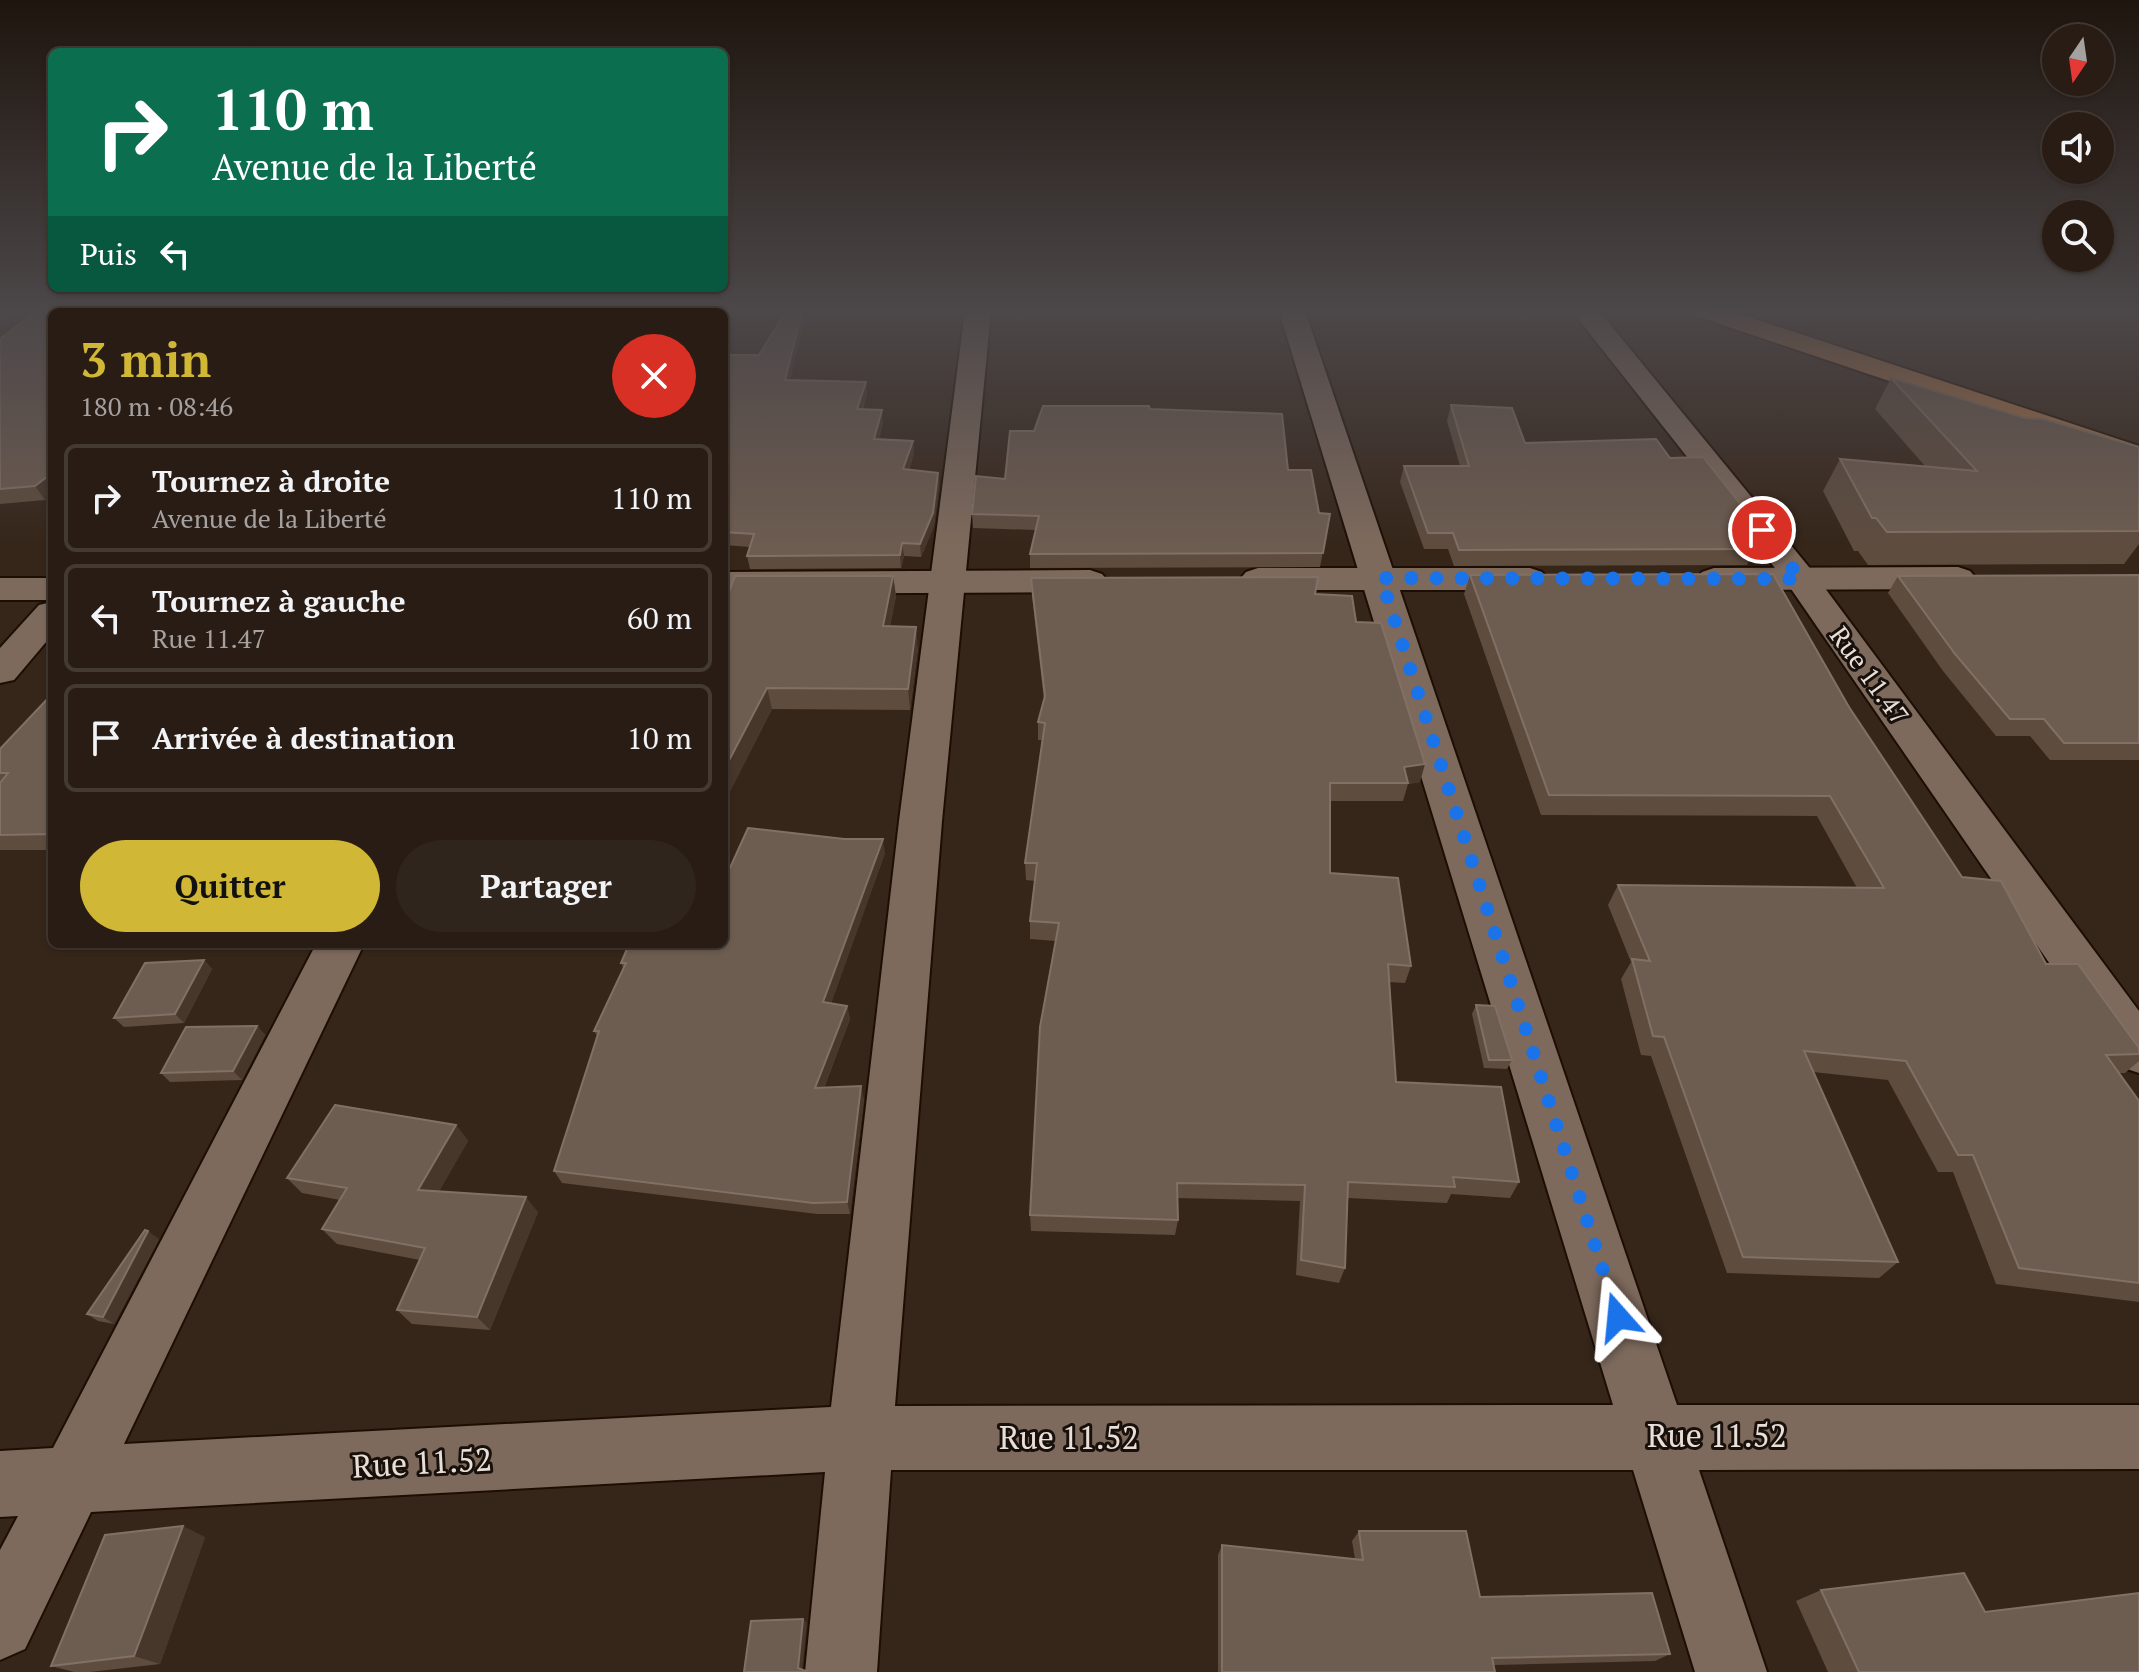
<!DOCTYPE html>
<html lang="fr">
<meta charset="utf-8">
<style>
:root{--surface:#281c14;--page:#30251d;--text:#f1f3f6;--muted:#a5a1a0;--line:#443a34;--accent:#d0b736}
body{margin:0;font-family:"PT Serif",serif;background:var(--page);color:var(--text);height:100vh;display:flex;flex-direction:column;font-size:30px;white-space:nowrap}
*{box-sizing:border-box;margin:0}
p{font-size:26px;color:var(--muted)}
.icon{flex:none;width:44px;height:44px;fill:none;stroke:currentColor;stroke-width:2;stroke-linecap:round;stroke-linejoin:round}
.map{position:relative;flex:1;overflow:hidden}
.details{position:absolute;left:48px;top:308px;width:680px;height:640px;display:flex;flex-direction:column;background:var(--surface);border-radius:12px;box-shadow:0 2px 6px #0004,0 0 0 2px var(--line)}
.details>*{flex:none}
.top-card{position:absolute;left:48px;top:48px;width:680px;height:244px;border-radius:12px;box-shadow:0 2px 6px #0004,0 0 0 2px var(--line);background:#0b6e4f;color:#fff;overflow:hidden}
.needle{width:52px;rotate:193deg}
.controls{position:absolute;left:2042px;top:24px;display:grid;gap:16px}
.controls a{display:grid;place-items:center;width:72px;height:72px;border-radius:50%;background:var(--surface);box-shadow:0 2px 6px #0004,0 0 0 2px var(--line);font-size:40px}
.pin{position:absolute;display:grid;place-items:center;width:68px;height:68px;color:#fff;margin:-34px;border:4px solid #fff;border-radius:50%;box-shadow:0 2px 8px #0007}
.me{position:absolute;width:88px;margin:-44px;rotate:342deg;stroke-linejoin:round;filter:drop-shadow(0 0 6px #0008)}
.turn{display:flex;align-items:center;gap:28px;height:168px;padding:0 32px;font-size:36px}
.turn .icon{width:104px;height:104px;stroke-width:2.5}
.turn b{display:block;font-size:56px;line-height:68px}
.then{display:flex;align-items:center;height:76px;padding:0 32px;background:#0003;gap:16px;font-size:30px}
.round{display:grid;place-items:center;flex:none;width:84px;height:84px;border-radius:42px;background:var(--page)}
.overview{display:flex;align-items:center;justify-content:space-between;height:136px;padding:0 32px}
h1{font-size:48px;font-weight:800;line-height:60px;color:var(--accent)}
.primary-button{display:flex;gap:16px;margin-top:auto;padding:16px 32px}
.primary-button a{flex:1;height:92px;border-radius:48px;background:var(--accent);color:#111;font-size:32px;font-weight:800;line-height:92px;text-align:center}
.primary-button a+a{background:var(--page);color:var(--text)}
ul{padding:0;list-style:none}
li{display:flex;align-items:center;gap:24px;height:108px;margin:0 16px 12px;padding:0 16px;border:4px solid var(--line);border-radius:12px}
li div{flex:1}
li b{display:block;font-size:30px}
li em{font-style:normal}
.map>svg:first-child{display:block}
</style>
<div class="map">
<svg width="2139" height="1672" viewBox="0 0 2139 1672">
<rect width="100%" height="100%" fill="#36261a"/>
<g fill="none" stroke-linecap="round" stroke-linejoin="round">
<g stroke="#1d0e04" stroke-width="4">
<g id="minor">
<polygon points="965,311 991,311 942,821 895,1406 1613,1405 1279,311 1305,311 1677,1405 2139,1405 2139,1469 1699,1470 1767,1672 1695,1672 1633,1470 891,1470 877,1672 805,1672 825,1472 91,1512 25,1649 0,1660 0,1550 18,1516 0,1517 0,1451 53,1448 316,944 364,944 124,1444 831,1407 899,821"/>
<polygon points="1572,311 1599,311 1813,572 2139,1011 2139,1073 2121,1067 1789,586"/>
<polygon points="52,602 52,635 14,680 0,683 0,648 39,605"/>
</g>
</g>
<g stroke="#1d0e04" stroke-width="4">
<g id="secondary">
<polygon points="1958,567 1970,571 1976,578 1970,585 1958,589 1714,590 1702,586 1696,579 1702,572 1714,568"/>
<polygon points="1258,568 1530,568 1542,572 1548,579 1542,586 1530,590 1258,590 1246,586 1240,579 1246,572"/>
<polygon points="1090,570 1102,574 1108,581 1102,588 1090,592 724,594 724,572"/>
<rect x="0" y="578" width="52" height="22"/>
</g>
</g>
<g stroke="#1d0e04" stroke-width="4">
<polygon id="primary" points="1692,311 1731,311 2139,446 2139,465 1696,316"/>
</g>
<use href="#minor" fill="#7e6a5d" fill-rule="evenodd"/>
<use href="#secondary" fill="#7e6a5d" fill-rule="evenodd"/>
<use href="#primary" fill="#ac7347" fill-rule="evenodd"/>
</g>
<g fill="#5e4c3f">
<polygon points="37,311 302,311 303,312 52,312 52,495 45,500 0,504 0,339"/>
<polygon points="786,311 806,311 790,380 866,382 867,394 863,409 883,422 879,439 913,441 914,453 909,470 938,473 939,486 934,526 921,557 904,556 901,568 750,569 747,556 750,547 724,545 724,355 759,355"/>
<polygon points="1891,378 2025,418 2139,447 2139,544 2124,564 1868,565 1858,551 1854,551 1823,491 1840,459 1925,466 1875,409"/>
<polygon points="1451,405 1525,443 1670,458 1765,535 1757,551 1754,551 1747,565 1454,566 1448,549 1424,549 1400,482 1404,466 1460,466 1447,421"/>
<polygon points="1150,409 1288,470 1319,513 1330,514 1320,567 1030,568 1030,554 1036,530 973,528 972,514 1005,479 1034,431"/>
<polygon points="1470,575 1849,707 1962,877 2046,964 2139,1048 2139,1061 2125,1073 2119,1073 2139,1101 2139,1302 1996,1284 1953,1172 1938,1172 1888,1080 1813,1072 1898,1262 1879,1278 1727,1273 1651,1056 1641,1055 1621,979 1631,962 1608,905 1618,885 1857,888 1817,816 1541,815 1464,594"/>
<polygon points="2139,575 2139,760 2050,760 2030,736 1996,736 1943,671 1888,593 1898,576"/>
<polygon points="893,576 896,596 890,626 918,648 910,710 772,709 724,803 724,606"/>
<polygon points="1031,578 1315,594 1356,622 1420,782 1408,784 1403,801 1330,801 1330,873 1411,966 1405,983 1389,982 1396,1082 1519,1182 1510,1198 1451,1194 1447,1203 1348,1198 1345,1268 1339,1283 1296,1275 1300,1201 1177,1198 1178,1220 1175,1235 1031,1231 1030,1215 1056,941 1030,939 1030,921 1035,881 1026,880 1025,863 1042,740 1038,740 1038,722 1044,700 1032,596"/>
<polygon points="52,694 52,850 0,850 0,749"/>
<polygon points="885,853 831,1003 847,1006 850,1019 824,1088 864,1099 850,1214 817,1214 562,1183 554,1171 598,1037 594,1031 624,969 621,963"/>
<polygon points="204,960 212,969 184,1023 124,1027 114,1018"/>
<polygon points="1476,1005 1512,1060 1507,1069 1484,1068 1472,1014"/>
<polygon points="257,1026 265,1035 242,1080 170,1082 161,1073"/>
<polygon points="456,1125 468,1141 439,1191 538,1212 490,1330 412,1324 397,1310 420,1260 337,1244 322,1229 340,1200 302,1193 287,1178"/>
<polygon points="159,1239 114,1324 98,1321 87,1314"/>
<polygon points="1359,1531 1480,1597 1670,1654 1655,1661 1494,1665 1495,1672 1218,1672 1218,1555 1222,1545 1355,1559 1352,1541"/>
<polygon points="205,1537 160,1664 90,1672 74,1672 51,1666"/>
<polygon points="1821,1590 1985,1612 2139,1672 1828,1672 1796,1601"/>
</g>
<g fill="#47362a">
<polygon points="0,311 23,311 0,326"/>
<polygon points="802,311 806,311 787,393 785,380"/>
<polygon points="866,382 867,394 858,422 857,409"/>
<polygon points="882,410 883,422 875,452 874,439"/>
<polygon points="913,441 914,453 905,482 903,469"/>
<polygon points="52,473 52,495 45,500 35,486"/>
<polygon points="938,473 939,486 934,526 921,557 920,544"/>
<polygon points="902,543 904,556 901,568 900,555"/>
<polygon points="893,576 896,596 886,647 883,626"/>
<polygon points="916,627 918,648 910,710 908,689"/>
<polygon points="767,688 772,709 724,803 724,770"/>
<polygon points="1425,764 1420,782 1408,784 1404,767"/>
<polygon points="883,839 885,853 827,1015 823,1002"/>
<polygon points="204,960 212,969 184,1023 175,1014"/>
<polygon points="847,1006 850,1019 819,1100 815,1088"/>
<polygon points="257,1026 265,1035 242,1080 233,1071"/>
<polygon points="861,1086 864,1099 850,1214 847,1202"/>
<polygon points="456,1125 468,1141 431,1205 418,1190"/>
<polygon points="526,1197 538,1212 490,1330 477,1317"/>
<polygon points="148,1231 159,1239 114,1324 103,1317"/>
<polygon points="183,1526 205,1537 160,1664 134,1656"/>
<polygon points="803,1619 807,1623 802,1672 798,1668"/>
</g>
<g fill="#6d5c50" stroke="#807065" stroke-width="2">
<polygon points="37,311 288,311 52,312 52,473 35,486 0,489 0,339"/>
<polygon points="786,311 802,311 785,380 866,382 857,409 882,410 874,439 913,441 903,469 938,473 933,513 920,544 902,543 900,555 747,556 754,534 724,532 724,412 726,408 724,408 724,355 759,355"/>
<polygon points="1891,378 2025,418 2044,419 2139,447 2139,531 1887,532 1876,518 1872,518 1840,459 1977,471"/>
<polygon points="1451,405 1512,408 1525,443 1656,439 1670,458 1703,457 1765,535 1747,535 1755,549 1459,550 1453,533 1428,533 1404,466 1469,466"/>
<polygon points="1043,406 1149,406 1150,409 1282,414 1288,470 1311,470 1319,513 1330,514 1323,553 1030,554 1039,516 972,514 976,476 1005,479 1010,431 1034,431"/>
<polygon points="1773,574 1849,707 1962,877 2001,881 2046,964 2078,964 2139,1048 2139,1054 2106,1055 2139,1101 2139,1283 2019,1268 1973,1155 1958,1155 1906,1061 1804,1051 1898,1262 1743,1257 1664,1037 1653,1036 1632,959 1650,961 1618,885 1884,888 1830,796 1549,795 1470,575"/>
<polygon points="2139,575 2139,743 2064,743 2044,719 2010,719 1955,654 1898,576"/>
<polygon points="735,576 893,576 883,626 916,627 908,689 767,688 724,770 724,606"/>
<polygon points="1318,577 1315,594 1352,596 1356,622 1381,623 1425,764 1404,767 1408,783 1330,783 1330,873 1398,878 1411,966 1388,964 1396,1082 1501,1087 1519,1182 1453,1177 1455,1187 1348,1182 1345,1268 1301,1260 1305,1185 1177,1183 1178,1220 1030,1215 1040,1027 1059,923 1030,921 1037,863 1025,863 1045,723 1038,722 1045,696 1031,578"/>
<polygon points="52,694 52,834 0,835 0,783 8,773 0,773 0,749"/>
<polygon points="748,828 844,839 883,839 823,1002 847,1006 815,1088 861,1086 847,1202 813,1203 554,1171 599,1031 594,1031 626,963 621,963 629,944 724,944 724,881"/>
<polygon points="204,960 175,1014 114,1018 145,963"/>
<polygon points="1476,1005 1495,1006 1512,1060 1489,1060"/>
<polygon points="257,1026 233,1071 161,1073 186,1027"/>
<polygon points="335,1105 456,1125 418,1190 526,1197 477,1317 397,1310 425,1248 322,1229 347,1188 287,1178"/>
<polygon points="145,1230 148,1231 103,1317 87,1314"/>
<polygon points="183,1526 134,1656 51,1666 105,1535"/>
<polygon points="1359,1531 1466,1531 1480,1597 1652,1593 1670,1654 1492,1658 1495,1672 1222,1672 1222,1545 1363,1560"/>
<polygon points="1964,1573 1985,1612 2139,1593 2139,1672 1859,1672 1821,1590"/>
<polygon points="803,1619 798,1668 808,1672 744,1672 751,1621"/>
</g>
<linearGradient id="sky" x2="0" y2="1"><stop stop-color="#1e150e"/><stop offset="0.57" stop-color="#4c4749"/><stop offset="1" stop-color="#4c4749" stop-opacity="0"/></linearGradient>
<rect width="2139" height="545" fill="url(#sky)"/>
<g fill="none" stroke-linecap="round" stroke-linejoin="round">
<polyline stroke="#1a73e8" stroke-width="14" stroke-dasharray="0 25.2" points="1618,1317 1381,578 1801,579 1762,530"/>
</g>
<g text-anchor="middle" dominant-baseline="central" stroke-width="6" stroke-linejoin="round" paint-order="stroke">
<g font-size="26" fill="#eadfd8" stroke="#18110b">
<text transform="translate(1870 675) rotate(54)">Rue 11.47</text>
</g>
<g font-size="32" fill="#eadfd8" stroke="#18110b">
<text x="1717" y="1435">Rue 11.52</text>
<text x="1069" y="1437">Rue 11.52</text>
<text transform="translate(422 1462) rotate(-3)">Rue 11.52</text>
</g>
</g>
</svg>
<div class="controls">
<a><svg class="needle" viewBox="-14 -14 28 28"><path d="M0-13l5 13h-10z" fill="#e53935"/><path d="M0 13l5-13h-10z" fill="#a5a1a0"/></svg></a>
<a><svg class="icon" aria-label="sound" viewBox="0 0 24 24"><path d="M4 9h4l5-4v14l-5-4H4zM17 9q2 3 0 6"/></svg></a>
<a><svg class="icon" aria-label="search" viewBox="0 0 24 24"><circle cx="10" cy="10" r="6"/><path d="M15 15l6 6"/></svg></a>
</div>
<div class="pin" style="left:1762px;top:530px;background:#d93025"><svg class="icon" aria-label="arrive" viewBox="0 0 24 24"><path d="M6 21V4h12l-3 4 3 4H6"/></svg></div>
<svg class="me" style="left:1618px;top:1317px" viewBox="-20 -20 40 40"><path d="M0-17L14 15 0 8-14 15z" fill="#1a73e8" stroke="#fff" stroke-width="4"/></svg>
<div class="top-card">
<div class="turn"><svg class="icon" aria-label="right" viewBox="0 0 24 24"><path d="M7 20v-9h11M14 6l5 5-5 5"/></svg><div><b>110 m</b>Avenue de la Liberté</div></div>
<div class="then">Puis<svg class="icon" aria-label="left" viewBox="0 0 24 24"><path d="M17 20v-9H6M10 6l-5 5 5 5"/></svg></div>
</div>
<section class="details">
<div class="overview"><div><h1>3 min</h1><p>180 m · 08:46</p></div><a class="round" style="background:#d93025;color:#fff"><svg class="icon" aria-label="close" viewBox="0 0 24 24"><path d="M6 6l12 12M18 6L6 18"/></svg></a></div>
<ul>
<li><svg class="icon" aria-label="right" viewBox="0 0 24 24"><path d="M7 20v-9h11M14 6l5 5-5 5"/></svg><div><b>Tournez à droite</b><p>Avenue de la Liberté</p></div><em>110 m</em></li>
<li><svg class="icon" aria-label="left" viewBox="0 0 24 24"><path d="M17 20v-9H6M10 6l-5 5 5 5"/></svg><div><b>Tournez à gauche</b><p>Rue 11.47</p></div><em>60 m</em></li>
<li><svg class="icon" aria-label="arrive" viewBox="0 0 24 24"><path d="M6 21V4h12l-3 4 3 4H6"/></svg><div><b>Arrivée à destination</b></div><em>10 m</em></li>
</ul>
<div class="primary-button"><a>Quitter</a><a>Partager</a></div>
</section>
</div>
